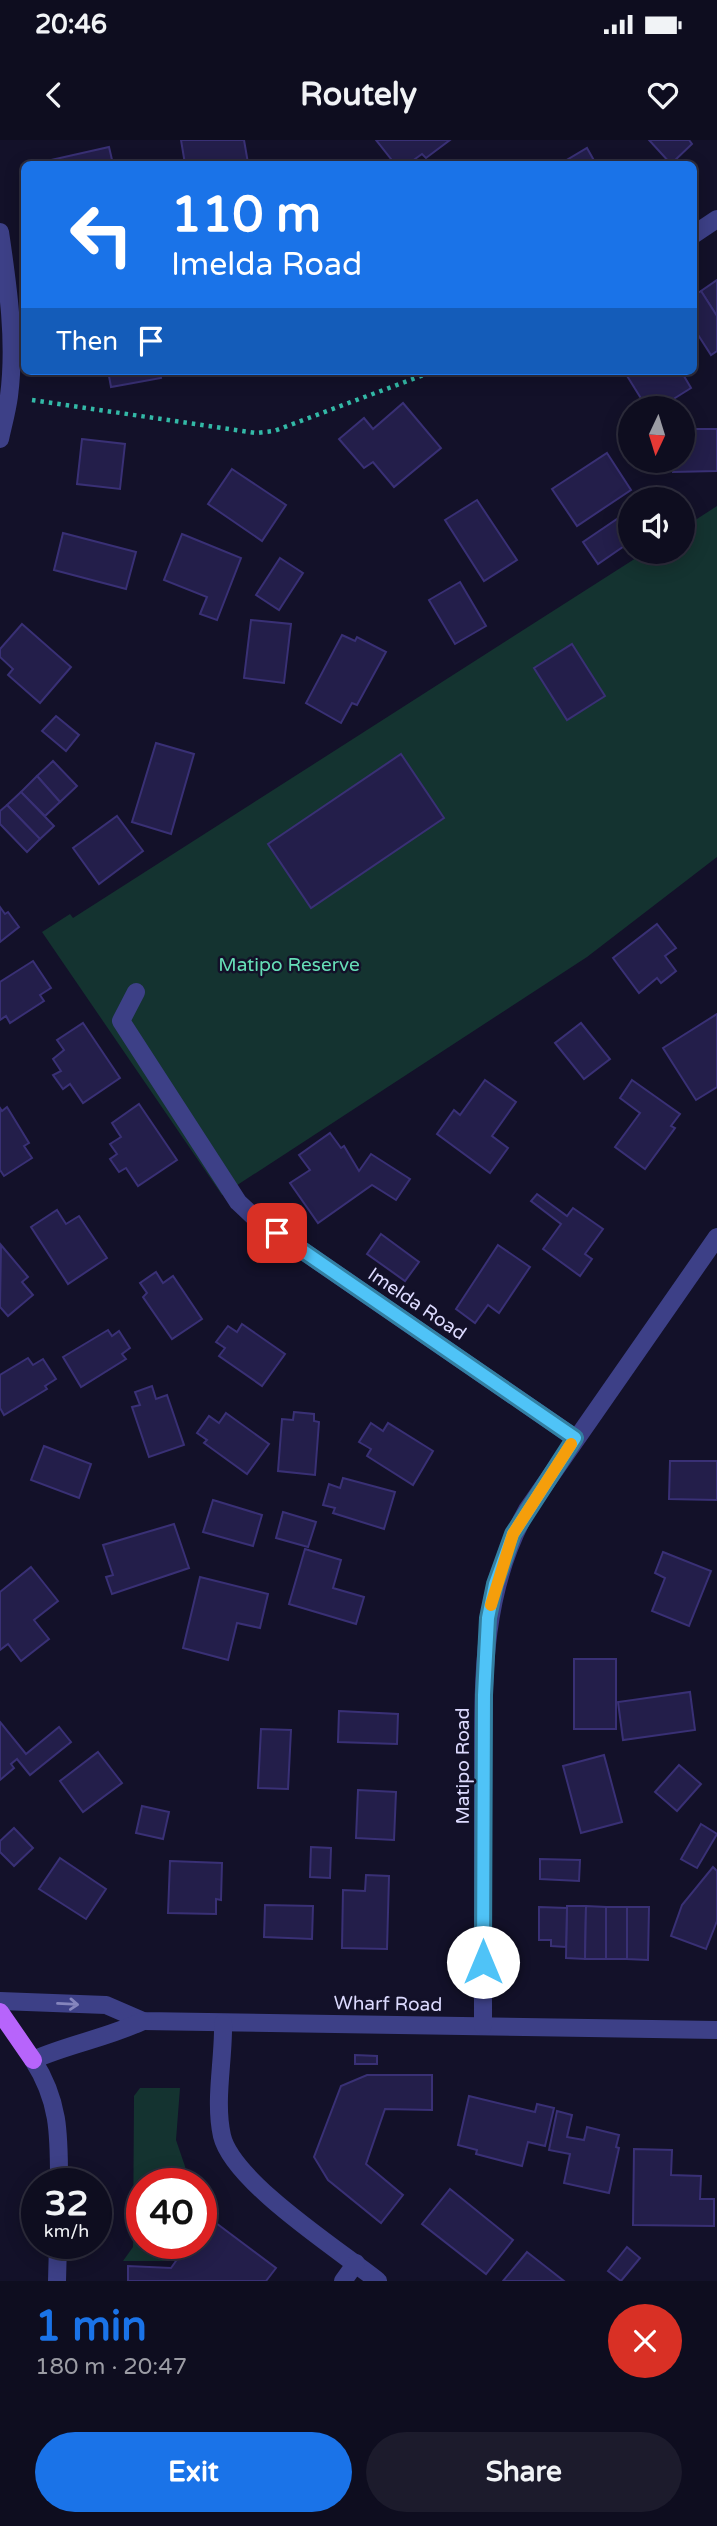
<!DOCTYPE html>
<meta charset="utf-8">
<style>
:root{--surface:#0e0d1f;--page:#1c1b2c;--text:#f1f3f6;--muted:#9b9ca4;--line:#2e2d3d;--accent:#1a73e8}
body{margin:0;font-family:"Varela Round",sans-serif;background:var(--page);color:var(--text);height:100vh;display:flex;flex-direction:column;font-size:26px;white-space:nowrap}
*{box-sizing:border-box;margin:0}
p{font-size:23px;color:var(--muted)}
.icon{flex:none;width:38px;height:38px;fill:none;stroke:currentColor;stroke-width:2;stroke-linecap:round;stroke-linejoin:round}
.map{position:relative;height:2141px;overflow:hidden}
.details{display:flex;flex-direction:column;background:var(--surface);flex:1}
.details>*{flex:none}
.hud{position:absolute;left:21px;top:21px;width:676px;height:214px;border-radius:10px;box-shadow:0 4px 18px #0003,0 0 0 2px var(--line);background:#1a73e8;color:#fff;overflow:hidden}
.needle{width:46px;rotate:184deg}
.fabs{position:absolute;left:618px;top:256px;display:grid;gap:14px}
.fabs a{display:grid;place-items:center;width:77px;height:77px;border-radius:50%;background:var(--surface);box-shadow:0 4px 18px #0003,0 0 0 2px var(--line);font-size:35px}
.speed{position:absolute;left:21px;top:2028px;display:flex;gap:14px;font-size:35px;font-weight:700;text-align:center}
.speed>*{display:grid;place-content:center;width:91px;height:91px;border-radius:50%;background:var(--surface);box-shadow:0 4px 18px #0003,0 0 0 2px var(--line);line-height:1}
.speed small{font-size:18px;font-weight:400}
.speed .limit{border:10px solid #d22;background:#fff;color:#111}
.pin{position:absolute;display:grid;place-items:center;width:60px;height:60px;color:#fff;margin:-30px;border-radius:14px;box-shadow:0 4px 10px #0006}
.me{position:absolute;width:77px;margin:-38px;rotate:0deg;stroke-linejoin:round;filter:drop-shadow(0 0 5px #0008)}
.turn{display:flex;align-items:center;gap:24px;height:147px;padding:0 35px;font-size:32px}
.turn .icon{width:91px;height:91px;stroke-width:2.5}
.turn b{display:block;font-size:49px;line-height:60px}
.then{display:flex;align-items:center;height:66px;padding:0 35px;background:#0003;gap:14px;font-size:26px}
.round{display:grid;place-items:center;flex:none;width:74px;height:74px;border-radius:37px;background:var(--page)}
.summary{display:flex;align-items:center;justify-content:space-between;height:119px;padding:0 35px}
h1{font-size:42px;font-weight:700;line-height:52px;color:var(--accent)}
.action{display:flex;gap:14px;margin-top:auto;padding:14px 35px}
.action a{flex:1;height:80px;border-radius:42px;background:var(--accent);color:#fff;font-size:28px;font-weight:700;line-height:80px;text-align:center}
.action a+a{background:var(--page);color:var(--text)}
.status{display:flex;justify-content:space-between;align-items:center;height:49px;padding:0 35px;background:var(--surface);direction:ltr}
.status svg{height:19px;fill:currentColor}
header{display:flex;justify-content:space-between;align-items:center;height:91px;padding:0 35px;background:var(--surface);font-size:32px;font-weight:700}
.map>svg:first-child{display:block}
</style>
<div class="status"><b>20:46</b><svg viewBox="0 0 49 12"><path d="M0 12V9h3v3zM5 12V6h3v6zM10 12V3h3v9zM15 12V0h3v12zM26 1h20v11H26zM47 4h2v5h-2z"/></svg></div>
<header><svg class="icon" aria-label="back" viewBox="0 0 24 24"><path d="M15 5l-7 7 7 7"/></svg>Routely<svg class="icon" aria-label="heart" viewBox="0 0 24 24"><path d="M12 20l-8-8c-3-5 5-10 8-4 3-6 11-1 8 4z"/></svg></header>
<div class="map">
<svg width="717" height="2141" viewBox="0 0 717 2141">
<rect width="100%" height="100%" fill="#131129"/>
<g fill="#143330">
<polygon points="717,366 717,717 587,817 222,1055 42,792 70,774 73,778 647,411 682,411 683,388"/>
<polygon points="140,1948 180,1948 176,2000 191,2044 142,2044 142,2104 181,2104 168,2121 123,2121 133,2107 134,1956"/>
</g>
<g fill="#231e4a" stroke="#393075" stroke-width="2">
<polygon points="181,0 244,0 248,23 185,24"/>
<polygon points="376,0 450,0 426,18 422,14 408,24 395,24"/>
<polygon points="649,0 689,0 692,4 671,24"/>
<polygon points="109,7 113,24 52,24 51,20"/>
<polygon points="587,8 596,24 560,24"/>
<polygon points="717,140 717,176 701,151"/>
<polygon points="701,151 717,176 717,211 711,215 693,187 693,156"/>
<polygon points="108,231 160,231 161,238 111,247"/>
<polygon points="624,231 681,231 691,248 659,268 647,268"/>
<polygon points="403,263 441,308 394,347 373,322 364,328 339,299 364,278 373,289"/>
<polygon points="682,289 717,289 717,331 673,332 673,320 682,320"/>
<polygon points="82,299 125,304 120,349 77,344"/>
<polygon points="607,313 631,350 577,386 552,349"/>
<polygon points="232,329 286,365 262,401 208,364"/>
<polygon points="477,360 517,420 484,441 445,380"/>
<polygon points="617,379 630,402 598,424 583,402"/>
<polygon points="63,393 136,412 126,449 54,430"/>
<polygon points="182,394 241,418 217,480 200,474 207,457 164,440"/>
<polygon points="280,418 303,433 279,470 256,455"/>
<polygon points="460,442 486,486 455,504 429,460"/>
<polygon points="251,480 291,484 284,543 244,538"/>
<polygon points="22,484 71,527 40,563 8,535 13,529 0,517 0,509"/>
<polygon points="342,495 355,501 357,497 386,512 357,565 352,563 341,583 306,563"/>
<polygon points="572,504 605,556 567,580 534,528"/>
<polygon points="56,576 79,595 66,611 42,591"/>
<polygon points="156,603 194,614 171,694 132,682"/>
<polygon points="401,614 444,678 311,768 268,704"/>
<polygon points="53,621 77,646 60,662 37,636"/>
<polygon points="37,636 60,662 45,676 21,652"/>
<polygon points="21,652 54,686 40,699 7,665"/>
<polygon points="7,665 40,699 27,712 0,684 0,671"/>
<polygon points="117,676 143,711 99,744 73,708"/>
<polygon points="0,767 5,774 8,772 19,787 0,802"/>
<polygon points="657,784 676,808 665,816 676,831 661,843 657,838 639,853 613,818"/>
<polygon points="33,821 51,848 40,855 44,861 10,883 6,876 0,880 0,842"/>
<polygon points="717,874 717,947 696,960 663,908"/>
<polygon points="83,883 120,938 83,963 70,944 63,949 53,935 61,931 53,919 64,910 57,900"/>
<polygon points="581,883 610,919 584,939 555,903"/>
<polygon points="485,940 516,962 492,996 508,1008 490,1033 437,994 454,970 460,975"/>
<polygon points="632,940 680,974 671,986 675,988 645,1029 615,1007 640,973 620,958"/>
<polygon points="139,964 177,1020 138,1046 126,1028 119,1032 110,1019 117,1014 110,1004 121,997 112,983"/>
<polygon points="7,967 29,1003 24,1006 32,1018 4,1036 0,1030 0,968 2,971"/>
<polygon points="330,993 341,1008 344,1006 359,1031 371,1014 410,1039 396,1060 372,1045 318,1083 290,1043 310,1030 299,1015"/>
<polygon points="537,1054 567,1076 573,1068 603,1089 585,1114 592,1119 580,1136 543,1109 561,1084 531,1061"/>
<polygon points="57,1070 66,1084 79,1076 107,1118 68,1144 31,1087"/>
<polygon points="381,1094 419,1122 405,1141 367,1114"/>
<polygon points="1,1105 28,1137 22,1142 33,1155 8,1176 0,1167"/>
<polygon points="498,1105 530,1127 499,1173 488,1165 475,1183 456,1169"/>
<polygon points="156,1132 163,1143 173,1136 202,1179 172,1199 143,1157 147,1153 140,1143"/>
<polygon points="242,1184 285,1214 262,1246 219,1216 225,1208 216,1202 228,1186 237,1192"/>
<polygon points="108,1190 112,1196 119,1191 130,1208 122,1214 126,1219 81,1247 63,1217"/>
<polygon points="28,1218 33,1225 43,1219 56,1239 45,1246 47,1249 4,1275 0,1268 0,1235"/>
<polygon points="152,1246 156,1259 167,1255 184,1305 149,1317 132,1267 140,1265 135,1252"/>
<polygon points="294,1272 314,1274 314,1281 319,1282 315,1335 278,1331 282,1279 293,1280"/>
<polygon points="226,1273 269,1304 247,1334 204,1303 207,1300 197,1293 209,1276 219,1283"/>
<polygon points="371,1283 383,1291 388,1283 433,1311 413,1345 367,1316 371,1309 359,1302"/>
<polygon points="44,1306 91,1324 79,1358 31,1340"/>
<polygon points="670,1321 717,1321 717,1360 669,1359"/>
<polygon points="343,1338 395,1352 384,1389 333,1373 335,1368 323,1365 329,1344 340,1348"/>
<polygon points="213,1360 262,1375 253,1406 203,1392"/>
<polygon points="283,1372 316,1382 308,1407 276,1398"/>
<polygon points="174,1384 189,1428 112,1454 106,1437 113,1435 103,1405"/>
<polygon points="305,1409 341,1420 333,1448 364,1457 356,1484 289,1464"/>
<polygon points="663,1412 711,1431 689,1486 652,1471 665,1438 655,1433"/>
<polygon points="31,1427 58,1461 34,1480 49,1499 21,1521 8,1504 0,1510 0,1452"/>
<polygon points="200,1437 268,1454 260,1488 237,1483 228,1520 183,1508"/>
<rect x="574" y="1519" width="42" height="70"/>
<polygon points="690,1552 695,1590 623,1600 618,1562"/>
<polygon points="339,1571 398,1574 397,1604 338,1602"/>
<polygon points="0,1582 26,1614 59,1587 71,1602 30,1635 17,1619 11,1624 14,1628 0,1640"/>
<polygon points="261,1589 291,1590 288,1649 258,1648"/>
<polygon points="98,1612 122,1643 83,1672 60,1641"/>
<polygon points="604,1615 622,1682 581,1693 563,1626"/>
<polygon points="679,1625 701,1644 677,1671 655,1652"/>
<polygon points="358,1650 396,1652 394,1700 356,1698"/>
<polygon points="142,1666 169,1672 163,1699 136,1693"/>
<polygon points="701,1684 717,1694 697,1728 681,1719"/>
<polygon points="14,1688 33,1708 14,1726 0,1712 0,1701"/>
<polygon points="311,1707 331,1708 330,1738 310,1737"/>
<polygon points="60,1718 106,1749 86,1779 39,1749"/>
<polygon points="540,1719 580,1720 579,1741 540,1739"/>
<polygon points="170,1721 222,1723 221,1760 216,1759 216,1774 168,1773"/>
<polygon points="713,1727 717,1731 717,1781 706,1809 671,1796 682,1765"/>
<polygon points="366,1735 389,1736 387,1809 342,1808 343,1750 365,1751"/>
<polygon points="265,1765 313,1766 312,1799 264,1797"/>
<polygon points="567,1766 586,1766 585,1819 566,1818"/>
<polygon points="586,1766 606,1767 606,1819 585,1819"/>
<polygon points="539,1767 567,1768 566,1807 551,1806 551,1800 539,1800"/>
<rect x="606" y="1767" width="21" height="52"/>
<polygon points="627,1767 649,1767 648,1820 627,1819"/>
<polygon points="355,1915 377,1916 377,1924 355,1924"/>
<polygon points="367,1935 432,1935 432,1970 385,1969 366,2024 403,2055 381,2083 328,2040 314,2017 341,1946"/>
<polygon points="469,1956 535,1972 537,1964 554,1968 545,2006 528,2002 522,2026 476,2014 477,2010 458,2005"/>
<polygon points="557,1971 572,1975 567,1997 584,2000 587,1987 619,1995 616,2007 619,2008 609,2053 564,2043 570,2014 549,2010"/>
<polygon points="634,2009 672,2010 671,2035 701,2036 700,2059 714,2059 714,2086 633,2085"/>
<polygon points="450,2049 513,2100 486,2134 422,2084"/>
<polygon points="208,2077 276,2128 266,2141 128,2141 128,2126 171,2128 188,2104 201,2104 201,2086"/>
<polygon points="627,2107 640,2118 621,2141 608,2131"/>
<polygon points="527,2112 564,2141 503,2141"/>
</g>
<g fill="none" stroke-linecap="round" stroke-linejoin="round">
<polyline stroke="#33b9a7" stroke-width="4.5" stroke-dasharray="3.5 5" stroke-linecap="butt" points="32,260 256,293 274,291 434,231"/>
<g stroke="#3d4087" stroke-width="18">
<path d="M0,92C8,146 16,202 9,256C7,271 3,285 0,299"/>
<polyline points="693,95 717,79"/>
<polyline points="136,852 121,881 238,1062 255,1078 575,1298"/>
<polyline points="0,1861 106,1865 143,1881 717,1890"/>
<path d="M223,1883C224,1919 214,1960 222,1996C233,2042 339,2110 378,2141"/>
<path d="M483,1886C483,1811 483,1736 483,1661C484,1560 476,1461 527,1370L717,1097"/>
<path d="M59,2044C59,1996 60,1962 33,1920C69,1904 107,1898 143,1881"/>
<polyline points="57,2141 58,2104"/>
<polyline points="343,2141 356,2123"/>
</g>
<polyline stroke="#b764fb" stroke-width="18" points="0,1872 33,1920"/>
</g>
<defs><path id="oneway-shaft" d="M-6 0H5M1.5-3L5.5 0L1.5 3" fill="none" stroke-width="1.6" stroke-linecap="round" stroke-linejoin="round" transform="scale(1.75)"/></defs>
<use stroke="#8585bd" href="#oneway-shaft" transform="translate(68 1864) rotate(3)"/>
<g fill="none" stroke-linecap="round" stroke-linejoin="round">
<g stroke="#337fa1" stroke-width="18">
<polyline id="route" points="277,1093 575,1298 513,1394 495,1444 488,1478 484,1555 483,1822"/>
</g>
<use href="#route" stroke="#4fc3f7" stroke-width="12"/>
<polyline stroke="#f59e0b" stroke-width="12" points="491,1465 513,1394 571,1304"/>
</g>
<g text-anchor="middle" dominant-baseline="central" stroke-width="5" stroke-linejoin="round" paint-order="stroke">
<g font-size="19" fill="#66deb7" stroke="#131129">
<text x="289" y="825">Matipo Reserve</text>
</g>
<g font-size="19" fill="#dcdafe" stroke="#131129">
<text transform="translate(417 1164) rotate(34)">Imelda Road</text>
<text transform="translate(463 1626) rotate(-90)">Matipo Road</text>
<text transform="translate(388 1864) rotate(1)">Wharf Road</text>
</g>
</g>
</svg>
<div class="fabs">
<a><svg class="needle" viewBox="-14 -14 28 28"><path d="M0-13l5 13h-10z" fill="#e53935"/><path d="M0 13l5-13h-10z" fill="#9b9ca4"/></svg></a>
<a><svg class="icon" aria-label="sound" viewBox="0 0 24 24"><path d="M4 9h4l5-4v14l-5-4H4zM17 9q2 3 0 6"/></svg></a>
</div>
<div class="speed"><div>32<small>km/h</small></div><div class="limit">40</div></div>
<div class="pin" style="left:277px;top:1093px;background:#d93025"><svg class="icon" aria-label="arrive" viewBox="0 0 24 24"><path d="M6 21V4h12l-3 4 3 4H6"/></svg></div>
<svg class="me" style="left:483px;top:1822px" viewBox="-20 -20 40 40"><circle r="19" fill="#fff"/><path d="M0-13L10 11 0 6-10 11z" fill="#4fc3f7"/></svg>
<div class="hud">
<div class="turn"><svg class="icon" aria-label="left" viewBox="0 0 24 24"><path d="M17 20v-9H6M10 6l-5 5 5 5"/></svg><div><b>110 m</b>Imelda Road</div></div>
<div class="then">Then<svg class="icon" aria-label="arrive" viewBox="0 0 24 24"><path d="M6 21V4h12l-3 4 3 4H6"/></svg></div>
</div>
</div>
<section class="details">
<div class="summary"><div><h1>1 min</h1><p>180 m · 20:47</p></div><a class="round" style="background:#d93025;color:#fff"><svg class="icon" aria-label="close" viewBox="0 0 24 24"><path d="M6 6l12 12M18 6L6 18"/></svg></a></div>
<div class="action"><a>Exit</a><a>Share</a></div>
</section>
